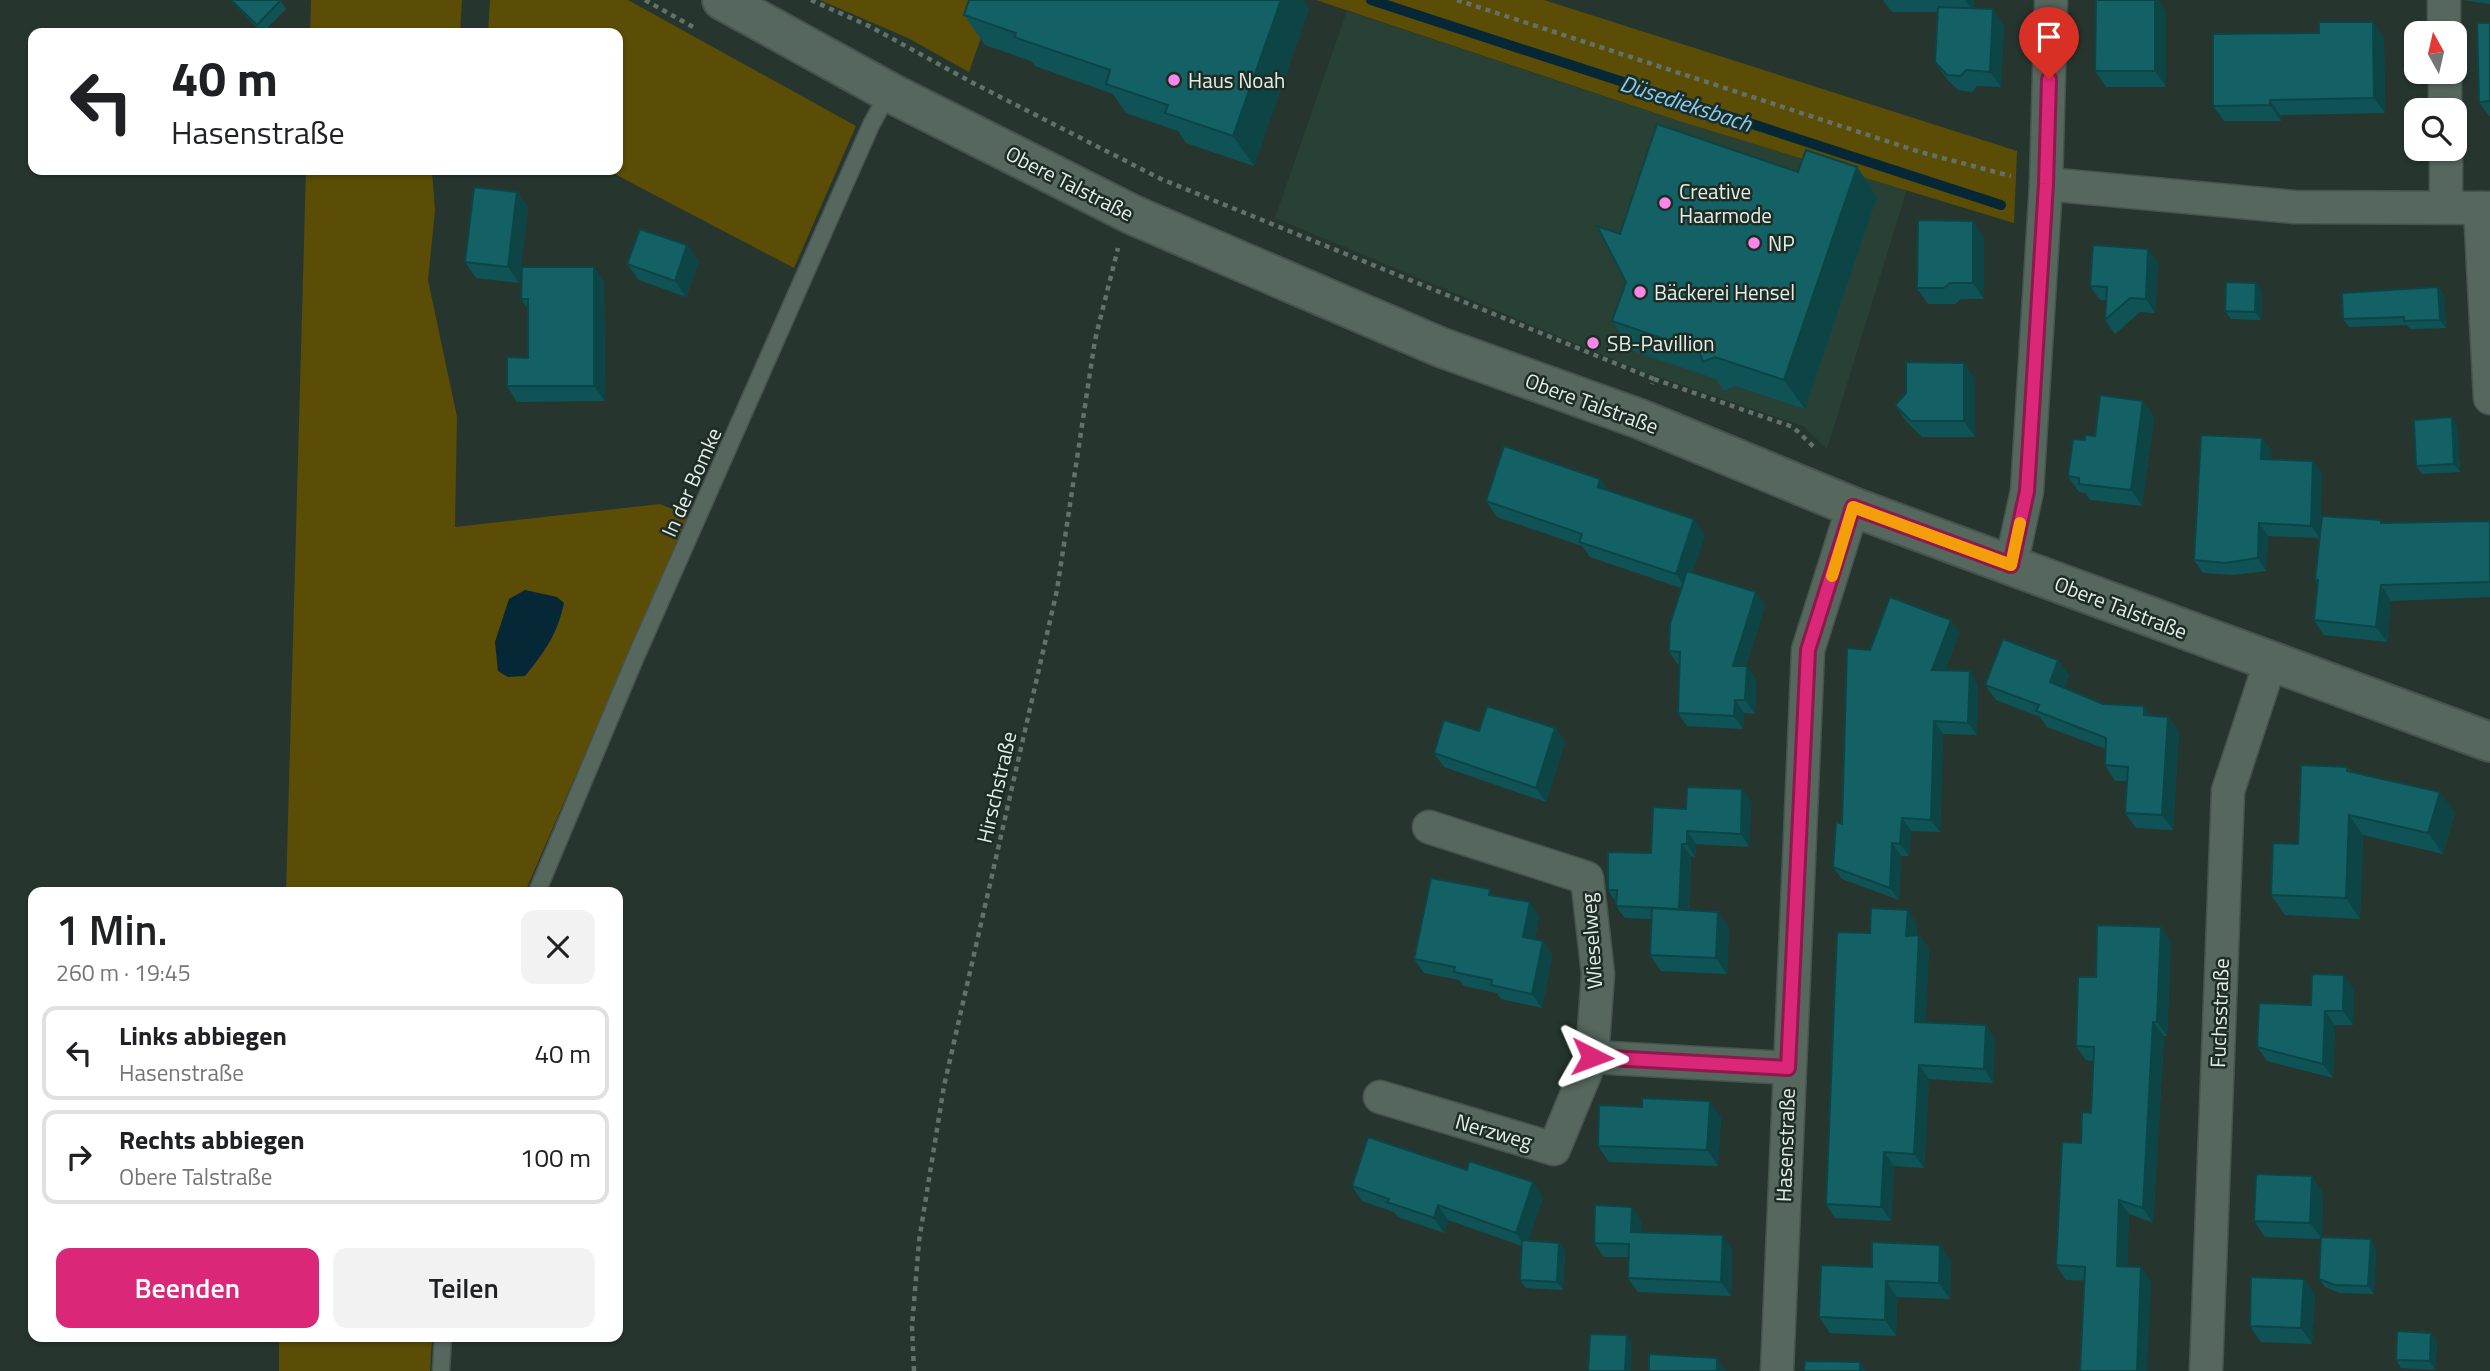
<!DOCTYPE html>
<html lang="de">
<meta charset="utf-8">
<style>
:root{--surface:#fff;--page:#f2f2f2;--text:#202124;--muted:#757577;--line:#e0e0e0;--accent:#db2777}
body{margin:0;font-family:"Titillium Web",sans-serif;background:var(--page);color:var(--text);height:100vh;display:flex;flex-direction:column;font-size:26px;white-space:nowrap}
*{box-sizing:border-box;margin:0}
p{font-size:23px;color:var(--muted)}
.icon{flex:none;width:38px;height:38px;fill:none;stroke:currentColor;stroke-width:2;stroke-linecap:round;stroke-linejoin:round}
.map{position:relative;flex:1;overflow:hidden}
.sheet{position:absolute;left:28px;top:887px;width:595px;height:455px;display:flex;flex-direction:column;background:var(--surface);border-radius:14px;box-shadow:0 2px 5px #0004}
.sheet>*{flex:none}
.guide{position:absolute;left:28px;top:28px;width:595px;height:147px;border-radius:14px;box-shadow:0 2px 5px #0004;background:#fff;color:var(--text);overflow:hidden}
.needle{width:46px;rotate:352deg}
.tools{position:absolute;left:2404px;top:21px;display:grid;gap:14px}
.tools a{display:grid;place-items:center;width:63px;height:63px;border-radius:14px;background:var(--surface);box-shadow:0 2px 5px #0004;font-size:35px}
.pin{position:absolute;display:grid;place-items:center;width:60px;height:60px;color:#fff;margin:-72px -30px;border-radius:50% 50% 50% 0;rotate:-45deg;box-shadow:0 0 7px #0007}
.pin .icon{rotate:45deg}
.me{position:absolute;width:77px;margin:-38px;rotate:93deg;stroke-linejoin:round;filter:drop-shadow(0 0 5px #0008)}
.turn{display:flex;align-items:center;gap:24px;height:147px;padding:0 28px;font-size:32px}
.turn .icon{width:91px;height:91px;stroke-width:2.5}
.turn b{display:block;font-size:49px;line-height:60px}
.round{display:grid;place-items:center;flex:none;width:74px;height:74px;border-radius:14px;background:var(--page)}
.summary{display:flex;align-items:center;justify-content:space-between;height:119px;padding:0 28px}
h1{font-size:42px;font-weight:600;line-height:52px}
.action{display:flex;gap:14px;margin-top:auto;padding:14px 28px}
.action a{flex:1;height:80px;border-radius:14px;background:var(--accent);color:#fff;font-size:28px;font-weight:600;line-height:80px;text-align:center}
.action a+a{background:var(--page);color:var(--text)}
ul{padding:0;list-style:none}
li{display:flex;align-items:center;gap:21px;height:94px;margin:0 14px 10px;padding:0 14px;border:4px solid var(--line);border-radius:14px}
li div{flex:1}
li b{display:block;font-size:26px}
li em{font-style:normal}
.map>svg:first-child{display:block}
</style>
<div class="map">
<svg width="2490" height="1371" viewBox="0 0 2490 1371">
<rect width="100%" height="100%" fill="#26362f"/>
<polygon fill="#294035" points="1347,11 1682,122 1907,189 1827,449 1803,426 1644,372 1275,218"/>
<g fill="#5b4d05">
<polygon points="311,0 462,0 460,33 310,33"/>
<polygon points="490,0 628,0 856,126 794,268 607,170 618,170 618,33 488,33"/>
<polygon points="820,0 994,0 969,72 908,38"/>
<polygon points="1316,0 1544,0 2017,151 2014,223 1682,122"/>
<polygon points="306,170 432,170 435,211 428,280 457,417 455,527 660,504 688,516 525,892 286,892"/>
<polygon points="279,1337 432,1337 430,1371 279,1371"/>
</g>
<path fill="#052736" d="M525,590L557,597L564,603C557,635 545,651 525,676L508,677L498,671L495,642L509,599Z"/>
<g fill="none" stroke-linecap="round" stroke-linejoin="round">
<polyline stroke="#052736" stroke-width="10" points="1371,0 2001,205"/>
<g stroke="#46534e" stroke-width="19">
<g id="service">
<polyline points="537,892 634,661 871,125 889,92"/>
<polyline points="441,1371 443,1337"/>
</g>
</g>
<g stroke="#46534e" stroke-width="35">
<g id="minor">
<polyline points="2444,0 2444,33"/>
<polyline points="2445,72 2445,110"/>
<polyline points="2446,149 2446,207"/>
<polyline points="2046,184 2294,207 2490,208"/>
<polyline points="2480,208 2490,398"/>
<polyline points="2011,565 2027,491 2046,184 2051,0"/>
<polyline points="1592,1057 1788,1068"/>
<polyline points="1380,1097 1554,1149 1592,1057 1598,974 1587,878 1429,827"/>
<polyline points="1777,1371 1808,650 1853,507"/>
<polyline points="2206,1371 2228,791 2270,663"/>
</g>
</g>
<g stroke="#46534e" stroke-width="42">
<polyline id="tertiary" points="722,0 889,92 1133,215 1440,347 1640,419 1853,507 2490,742"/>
</g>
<g stroke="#63716b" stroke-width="4.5" stroke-dasharray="5 5" stroke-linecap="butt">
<polyline points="645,0 693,27"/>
<polyline points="811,0 871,27 973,83 1161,179 1654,379 1652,384"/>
<polyline points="1457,0 1920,152 2011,176"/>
<polyline points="1654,379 1793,427 1815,448"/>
<polyline points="914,1371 912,1327 919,1241 944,1086 1057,590 1095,340 1118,248"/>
</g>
<use href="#service" stroke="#56675e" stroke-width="16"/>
<use href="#minor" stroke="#56675e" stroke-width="32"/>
<use href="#tertiary" stroke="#56675e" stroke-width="38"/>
</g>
<g fill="#105356">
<polygon points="230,0 280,0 286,9 262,33"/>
<polygon points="1883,0 1974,0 1974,8 2004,25 2001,87 1977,86 1972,92 1958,90 1946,78 1935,62 1937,12 1892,12"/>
<polygon points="2462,0 2490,0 2490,4"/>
<polygon points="1309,8 1254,166 1186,143 1178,131 1126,113 1113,94 1035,66 1031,61 985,45 964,15"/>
<polygon points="2166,11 2166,87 2106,87 2095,71"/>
<polygon points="2490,23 2490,116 2489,116 2479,102"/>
<polygon points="2384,37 2385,113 2280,115 2281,121 2224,121 2213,106"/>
<polygon points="1857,167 1877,197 1805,409 1735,386 1724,391 1716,379 1633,351 1612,321 1626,282 1620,234 1798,172"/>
<polygon points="517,192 528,208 519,283 476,278 465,262"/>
<polygon points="1984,237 1984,299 1961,299 1955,304 1928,304 1917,288"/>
<polygon points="687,245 699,261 686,297 639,280 627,264"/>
<polygon points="2158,263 2155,313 2140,312 2115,334 2105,320 2106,300 2100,300 2090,286"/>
<polygon points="604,282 605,401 517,402 507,386 528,358 528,309 521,299"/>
<polygon points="2438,287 2444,295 2446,328 2410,329 2407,325 2349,327 2343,319"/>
<polygon points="2262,291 2261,320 2231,319 2225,311"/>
<polygon points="1964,363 1975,379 1975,437 1922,437 1906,421 1895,405 1906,393"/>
<polygon points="2143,401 2154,417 2142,506 2090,500 2085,493 2079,492 2068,476 2085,440 2095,436"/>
<polygon points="2457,425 2460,472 2422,474 2416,466"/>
<polygon points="2262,438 2271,450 2270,460 2313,461 2322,473 2320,538 2268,536 2266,571 2233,575 2203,573 2194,560"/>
<polygon points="1600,479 1608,490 1705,535 1692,573 1765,605 1746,666 1756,679 1755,714 1744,713 1743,729 1687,726 1678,713 1680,665 1678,665 1669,651 1681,588 1590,557 1582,546 1497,517 1486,501"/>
<polygon points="2381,520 2384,523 2490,521 2490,597 2391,601 2387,642 2324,635 2314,620 2318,584 2315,580"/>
<polygon points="1951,620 1959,633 1945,670 1978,684 1977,735 1943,734 1940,832 1911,831 1909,856 1901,856 1899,900 1842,879 1833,867 1842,824 1870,650"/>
<polygon points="2058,660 2069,675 2064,688 2103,704 2144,706 2151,716 2168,717 2179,732 2173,830 2136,828 2125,813 2127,781 2115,781 2105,765 2106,749 2047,727 2040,717 1996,700 1985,685"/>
<polygon points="1555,728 1565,742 1546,802 1444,767 1434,753 1479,731"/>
<polygon points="2347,767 2351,771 2455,812 2443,854 2363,835 2360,919 2285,915 2271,895 2298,844"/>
<polygon points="1742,789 1751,802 1749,847 1696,844 1695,857 1691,856 1689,910 1718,912 1729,927 1727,974 1661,971 1650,955 1651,919 1625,918 1616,906 1616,902 1608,890 1651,853 1686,809"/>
<polygon points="1495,896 1530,902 1539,916 1535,939 1543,941 1552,955 1542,1008 1501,999 1497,993 1464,986 1459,980 1424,973 1414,959"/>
<polygon points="1917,924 1917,935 1919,935 1929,949 1925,1023 1986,1025 1995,1039 1993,1083 1929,1079 1924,1168 1894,1166 1891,1221 1835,1218 1826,1204 1870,933"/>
<polygon points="2171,942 2167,1036 2164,1036 2153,1223 2129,1214 2127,1267 2151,1282 2066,1280 2056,1265 2081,1143 2091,1113 2093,1061 2086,1060 2076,1046 2096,977"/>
<polygon points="2354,989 2353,1025 2335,1025 2333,1078 2267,1061 2257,1047"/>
<polygon points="1721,1117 1718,1166 1609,1162 1598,1146"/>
<polygon points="1352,1186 1543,1197 1528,1241 1559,1243 1565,1251 1563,1290 1526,1288 1520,1280 1522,1246 1448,1220 1444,1233 1398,1217 1394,1212 1362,1201"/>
<polygon points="2323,1192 2322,1237 2376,1248 2374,1294 2340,1293 2325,1287 2319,1279 2321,1239 2265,1237 2254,1221"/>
<polygon points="1642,1221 1641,1232 1732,1249 1731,1296 1638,1292 1628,1278 1629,1257 1604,1257 1594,1243"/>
<polygon points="1951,1261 1950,1299 1897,1297 1896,1336 1830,1333 1819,1317 1872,1267"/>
<polygon points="2304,1279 2315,1295 2312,1344 2261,1342 2250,1326"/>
<polygon points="2437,1341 2435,1370 2401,1368 2396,1360"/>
</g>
<g fill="#0d4446">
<polygon points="1281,0 1304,0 1309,8 1254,166 1233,136"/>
<polygon points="1965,0 1974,0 1974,13"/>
<polygon points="2155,0 2159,0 2166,11 2166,87 2155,71"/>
<polygon points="1993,9 2004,25 2001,87 1990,72"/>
<polygon points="2373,22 2384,37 2385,113 2374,98"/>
<polygon points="2270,100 2280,115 2281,121 2270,105"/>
<polygon points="1857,167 1877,197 1805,409 1784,380"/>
<polygon points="517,192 528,208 519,283 508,267"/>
<polygon points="1973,221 1984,237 1984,299 1973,283"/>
<polygon points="687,245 699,261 686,297 675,281"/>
<polygon points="2148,249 2158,263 2155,313 2146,299"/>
<polygon points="594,267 604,282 605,401 594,386"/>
<polygon points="2256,283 2262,291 2261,320 2255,312"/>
<polygon points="2438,287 2444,295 2446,328 2440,320"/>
<polygon points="1964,363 1975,379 1975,437 1964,421"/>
<polygon points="2143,401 2154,417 2142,506 2131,490"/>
<polygon points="2452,417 2457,425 2460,472 2454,464"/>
<polygon points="2262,438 2271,450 2270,472 2261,459"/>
<polygon points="2313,461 2322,473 2320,538 2311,526"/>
<polygon points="1600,479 1611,495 1598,487"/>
<polygon points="1694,519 1705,535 1687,590 1676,574"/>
<polygon points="2259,523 2268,536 2266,571 2258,558"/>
<polygon points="2381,585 2391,601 2387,642 2376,627"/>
<polygon points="1756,592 1765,605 1742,679 1733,666"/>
<polygon points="1951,620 1959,633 1940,683 1932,670"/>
<polygon points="2058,660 2069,675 2060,697 2050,682"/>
<polygon points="1747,666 1756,679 1755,714 1745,700"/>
<polygon points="1970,671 1978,684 1977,735 1968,723"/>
<polygon points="1735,700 1744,713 1743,729 1734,716"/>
<polygon points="2144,706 2155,722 2144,715"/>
<polygon points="2168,717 2179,732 2173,830 2162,815"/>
<polygon points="1934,721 1943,734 1940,832 1931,820"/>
<polygon points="1555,728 1565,742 1546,802 1536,788"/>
<polygon points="1742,789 1751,802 1749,847 1741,834"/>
<polygon points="2440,792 2455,812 2443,854 2428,833"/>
<polygon points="2349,815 2363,835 2360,919 2346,898"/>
<polygon points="1902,818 1911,831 1909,856 1900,844"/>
<polygon points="1687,831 1696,844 1695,857 1687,844"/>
<polygon points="1892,843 1901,856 1899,900 1890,888"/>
<polygon points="1682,844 1691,856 1688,921 1679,909"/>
<polygon points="1530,902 1539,916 1533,951 1523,937"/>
<polygon points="1908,910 1917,924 1916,950 1906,936"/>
<polygon points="1718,912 1729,927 1727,974 1716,958"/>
<polygon points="2161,927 2171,942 2167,1036 2157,1022"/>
<polygon points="1919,935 1929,949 1925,1036 1915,1022"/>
<polygon points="1543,941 1552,955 1542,1008 1532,994"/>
<polygon points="2344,975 2354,989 2353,1025 2343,1011"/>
<polygon points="2325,1011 2335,1025 2333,1078 2323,1064"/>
<polygon points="2153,1022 2164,1036 2153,1223 2143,1208"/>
<polygon points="1986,1025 1995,1039 1993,1083 1984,1069"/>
<polygon points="1919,1065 1929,1079 1924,1168 1914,1154"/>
<polygon points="1710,1101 1721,1117 1718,1166 1707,1150"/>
<polygon points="1884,1152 1894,1166 1891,1221 1881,1207"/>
<polygon points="2312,1176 2323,1192 2322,1239 2310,1223"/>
<polygon points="1533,1182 1543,1197 1526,1248 1516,1233"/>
<polygon points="2119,1200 2129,1214 2127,1281 2117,1266"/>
<polygon points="1438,1205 1448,1220 1444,1233 1434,1218"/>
<polygon points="1632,1207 1642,1221 1641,1246 1631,1232"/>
<polygon points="1723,1235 1732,1249 1731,1296 1721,1282"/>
<polygon points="2371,1239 2376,1248 2374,1294 2368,1286"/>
<polygon points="1559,1243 1565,1251 1563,1290 1557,1282"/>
<polygon points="1940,1245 1951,1261 1950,1299 1939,1283"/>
<polygon points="2141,1267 2151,1282 2147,1371 2137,1371"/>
<polygon points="2304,1279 2315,1295 2312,1344 2301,1328"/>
<polygon points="1886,1281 1897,1297 1896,1336 1885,1320"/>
<polygon points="2431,1333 2437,1341 2435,1370 2430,1361"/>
<polygon points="1627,1335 1632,1343 1631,1371 1625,1371"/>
<polygon points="1717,1358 1726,1371 1717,1371"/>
<polygon points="1860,1362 1866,1371 1860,1371"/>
</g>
<g fill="#136164" stroke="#0d4446" stroke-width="2">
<polygon points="231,0 280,0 280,1 257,25"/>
<polygon points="969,0 1281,0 1233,136 1165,113 1168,105 1106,84 1110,70 1014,37 1016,33 964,15"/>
<polygon points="2096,0 2155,0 2155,71 2095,71"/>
<polygon points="1938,7 1993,9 1990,72 1966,70 1961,76 1947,75 1935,62"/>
<polygon points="2319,22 2373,22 2374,98 2270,100 2270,105 2213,106 2213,34 2319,33"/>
<polygon points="2477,23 2490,23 2490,101 2479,102"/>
<polygon points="1657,124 1798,172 1806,150 1857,167 1784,380 1715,357 1703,362 1699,351 1612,321 1626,282 1597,226 1620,234"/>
<polygon points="474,187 517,192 508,267 465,262"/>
<polygon points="1918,220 1973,221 1973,283 1950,283 1944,288 1917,288"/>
<polygon points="640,229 687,245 675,281 627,264"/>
<polygon points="2093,245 2148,249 2146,299 2130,298 2105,320 2107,287 2090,286"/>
<polygon points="522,267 594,267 594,386 507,386 507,357 528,358 528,299 521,299"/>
<polygon points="2226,282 2256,283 2255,312 2225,311"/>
<polygon points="2438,287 2440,320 2404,321 2404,317 2343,319 2342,293"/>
<polygon points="1906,362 1964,363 1964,421 1911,421 1895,405 1906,393"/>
<polygon points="2100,395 2143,401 2131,490 2079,484 2079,478 2068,476 2073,439 2085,440 2085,435 2095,436"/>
<polygon points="2452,417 2454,464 2416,466 2414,420"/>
<polygon points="2201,435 2262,438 2261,459 2313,461 2311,526 2259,523 2258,558 2225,563 2194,560"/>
<polygon points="1504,446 1600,479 1598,487 1694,519 1676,574 1579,542 1582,534 1486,501"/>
<polygon points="2322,516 2381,520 2381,523 2490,521 2490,582 2381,585 2376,627 2314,620 2318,580 2315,580"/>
<polygon points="1687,571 1756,592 1733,666 1747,666 1745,700 1735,700 1734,716 1678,713 1680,652 1669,651 1670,624"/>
<polygon points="1890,597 1951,620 1932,670 1970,671 1968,723 1934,721 1931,820 1902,818 1900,844 1892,843 1890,888 1833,867 1836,822 1842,824 1847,648 1870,650"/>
<polygon points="2003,639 2058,660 2050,682 2103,704 2144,706 2144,715 2168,717 2162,815 2125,813 2128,767 2105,765 2106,738 2036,711 2039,705 1985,685"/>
<polygon points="1487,706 1555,728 1536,788 1434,753 1444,720 1479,731"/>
<polygon points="2301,765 2347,767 2347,771 2440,792 2428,833 2349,815 2346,898 2271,895 2273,843 2298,844"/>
<polygon points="1687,787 1742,789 1741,834 1687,831 1687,844 1682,844 1679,909 1616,906 1617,890 1608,890 1608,852 1651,853 1653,807 1686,809"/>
<polygon points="1431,878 1490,889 1489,895 1530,902 1523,937 1543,941 1532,994 1491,985 1492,980 1454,972 1455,967 1414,959"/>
<polygon points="1652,908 1718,912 1716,958 1650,955"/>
<polygon points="1871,908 1908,910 1906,936 1919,935 1915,1022 1986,1025 1984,1069 1919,1065 1914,1154 1884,1152 1881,1207 1826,1204 1837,932 1870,933"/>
<polygon points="2097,925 2161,927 2157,1022 2153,1022 2143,1208 2119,1200 2117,1266 2141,1267 2137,1371 2080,1371 2085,1267 2056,1265 2062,1142 2081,1143 2082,1112 2091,1113 2094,1047 2076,1046 2078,977 2096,977"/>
<polygon points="2312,974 2344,975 2343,1011 2325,1011 2323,1064 2257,1047 2259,1003 2311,1005"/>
<polygon points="1642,1098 1710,1101 1707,1150 1598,1146 1599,1105 1642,1107"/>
<polygon points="1368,1137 1467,1170 1469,1161 1533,1182 1516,1233 1438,1205 1434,1218 1387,1202 1389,1199 1352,1186"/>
<polygon points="2256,1174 2312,1176 2310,1223 2254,1221"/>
<polygon points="1595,1205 1632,1207 1631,1232 1723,1235 1721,1282 1628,1278 1629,1244 1594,1243"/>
<polygon points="2321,1237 2371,1239 2368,1286 2335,1285 2319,1279"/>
<polygon points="1522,1240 1559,1243 1557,1282 1520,1280"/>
<polygon points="1872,1242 1940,1245 1939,1283 1886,1281 1885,1320 1819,1317 1821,1265 1872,1267"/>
<polygon points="2251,1277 2304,1279 2301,1328 2250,1326"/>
<polygon points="2397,1331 2431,1333 2430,1361 2396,1360"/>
<polygon points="1590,1334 1627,1335 1625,1371 1588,1371"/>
<polygon points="1649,1354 1717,1358 1717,1371 1649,1371"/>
<polygon points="1805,1361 1860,1362 1860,1371 1804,1371"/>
</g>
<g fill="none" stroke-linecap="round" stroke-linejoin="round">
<g stroke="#8e194d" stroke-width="18">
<polyline id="route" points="1592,1057 1788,1068 1808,650 1853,507 2011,565 2027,491 2046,184 2049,79"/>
</g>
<use href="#route" stroke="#db2777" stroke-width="12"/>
<polyline stroke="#f59e0b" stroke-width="12" points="1832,576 1853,507 2011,565 2020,523"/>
</g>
<g fill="#fa87e7" stroke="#1d2c25" stroke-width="2.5">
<circle cx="1174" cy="80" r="7"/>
<circle cx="1665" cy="203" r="7"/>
<circle cx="1754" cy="243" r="7"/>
<circle cx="1640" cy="292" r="7"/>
<circle cx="1593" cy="343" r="7"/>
</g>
<g text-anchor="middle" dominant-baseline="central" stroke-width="5" stroke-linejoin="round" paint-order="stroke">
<g font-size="21" fill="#e4eee9" stroke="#1d2c25" text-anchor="start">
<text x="1188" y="80">Haus Noah</text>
<text x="1679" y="191">Creative<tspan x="1679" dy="24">Haarmode</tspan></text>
<text x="1768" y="243">NP</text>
<text x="1654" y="292">Bäckerei Hensel</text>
<text x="1607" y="343">SB-Pavillion</text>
</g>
<g font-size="21" fill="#e4eee9" stroke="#1d2c25">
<text transform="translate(1070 183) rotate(27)">Obere Talstraße</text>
<text transform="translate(1592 403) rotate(20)">Obere Talstraße</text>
<text transform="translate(691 482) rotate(-66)">In der Bomke</text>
<text transform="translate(2121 607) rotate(21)">Obere Talstraße</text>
<text transform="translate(996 787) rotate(-77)">Hirschstraße</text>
<text transform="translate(1591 941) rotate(-94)">Wieselweg</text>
<text transform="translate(2219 1013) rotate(-88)">Fuchsstraße</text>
<text transform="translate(1494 1131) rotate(16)">Nerzweg</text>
<text transform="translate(1785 1145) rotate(-88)">Hasenstraße</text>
</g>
<g font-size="23" font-style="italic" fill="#84ccf1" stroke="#1d2c25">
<text transform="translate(1686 103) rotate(18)">Düsedieksbach</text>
</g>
</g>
</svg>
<div class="tools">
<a><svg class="needle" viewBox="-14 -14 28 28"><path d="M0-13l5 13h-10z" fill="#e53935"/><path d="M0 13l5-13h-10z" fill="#757577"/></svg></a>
<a><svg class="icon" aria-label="search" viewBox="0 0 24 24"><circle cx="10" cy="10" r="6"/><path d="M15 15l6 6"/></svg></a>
</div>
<div class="pin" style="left:2049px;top:79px;background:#d93025"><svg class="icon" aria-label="arrive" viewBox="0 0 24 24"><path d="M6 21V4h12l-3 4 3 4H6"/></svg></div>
<svg class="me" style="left:1592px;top:1057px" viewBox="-20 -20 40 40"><path d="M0-17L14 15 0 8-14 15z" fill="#db2777" stroke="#fff" stroke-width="4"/></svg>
<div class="guide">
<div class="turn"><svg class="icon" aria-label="left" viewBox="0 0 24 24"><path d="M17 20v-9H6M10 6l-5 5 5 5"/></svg><div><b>40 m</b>Hasenstraße</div></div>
</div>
<section class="sheet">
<div class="summary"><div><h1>1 Min.</h1><p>260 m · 19:45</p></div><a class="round"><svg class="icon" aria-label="close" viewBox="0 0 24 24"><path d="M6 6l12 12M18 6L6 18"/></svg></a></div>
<ul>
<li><svg class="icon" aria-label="left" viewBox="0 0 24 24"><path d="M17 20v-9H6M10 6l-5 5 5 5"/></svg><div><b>Links abbiegen</b><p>Hasenstraße</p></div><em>40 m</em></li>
<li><svg class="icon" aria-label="right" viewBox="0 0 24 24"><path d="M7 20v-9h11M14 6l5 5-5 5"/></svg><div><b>Rechts abbiegen</b><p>Obere Talstraße</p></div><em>100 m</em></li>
</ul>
<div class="action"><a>Beenden</a><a>Teilen</a></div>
</section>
</div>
